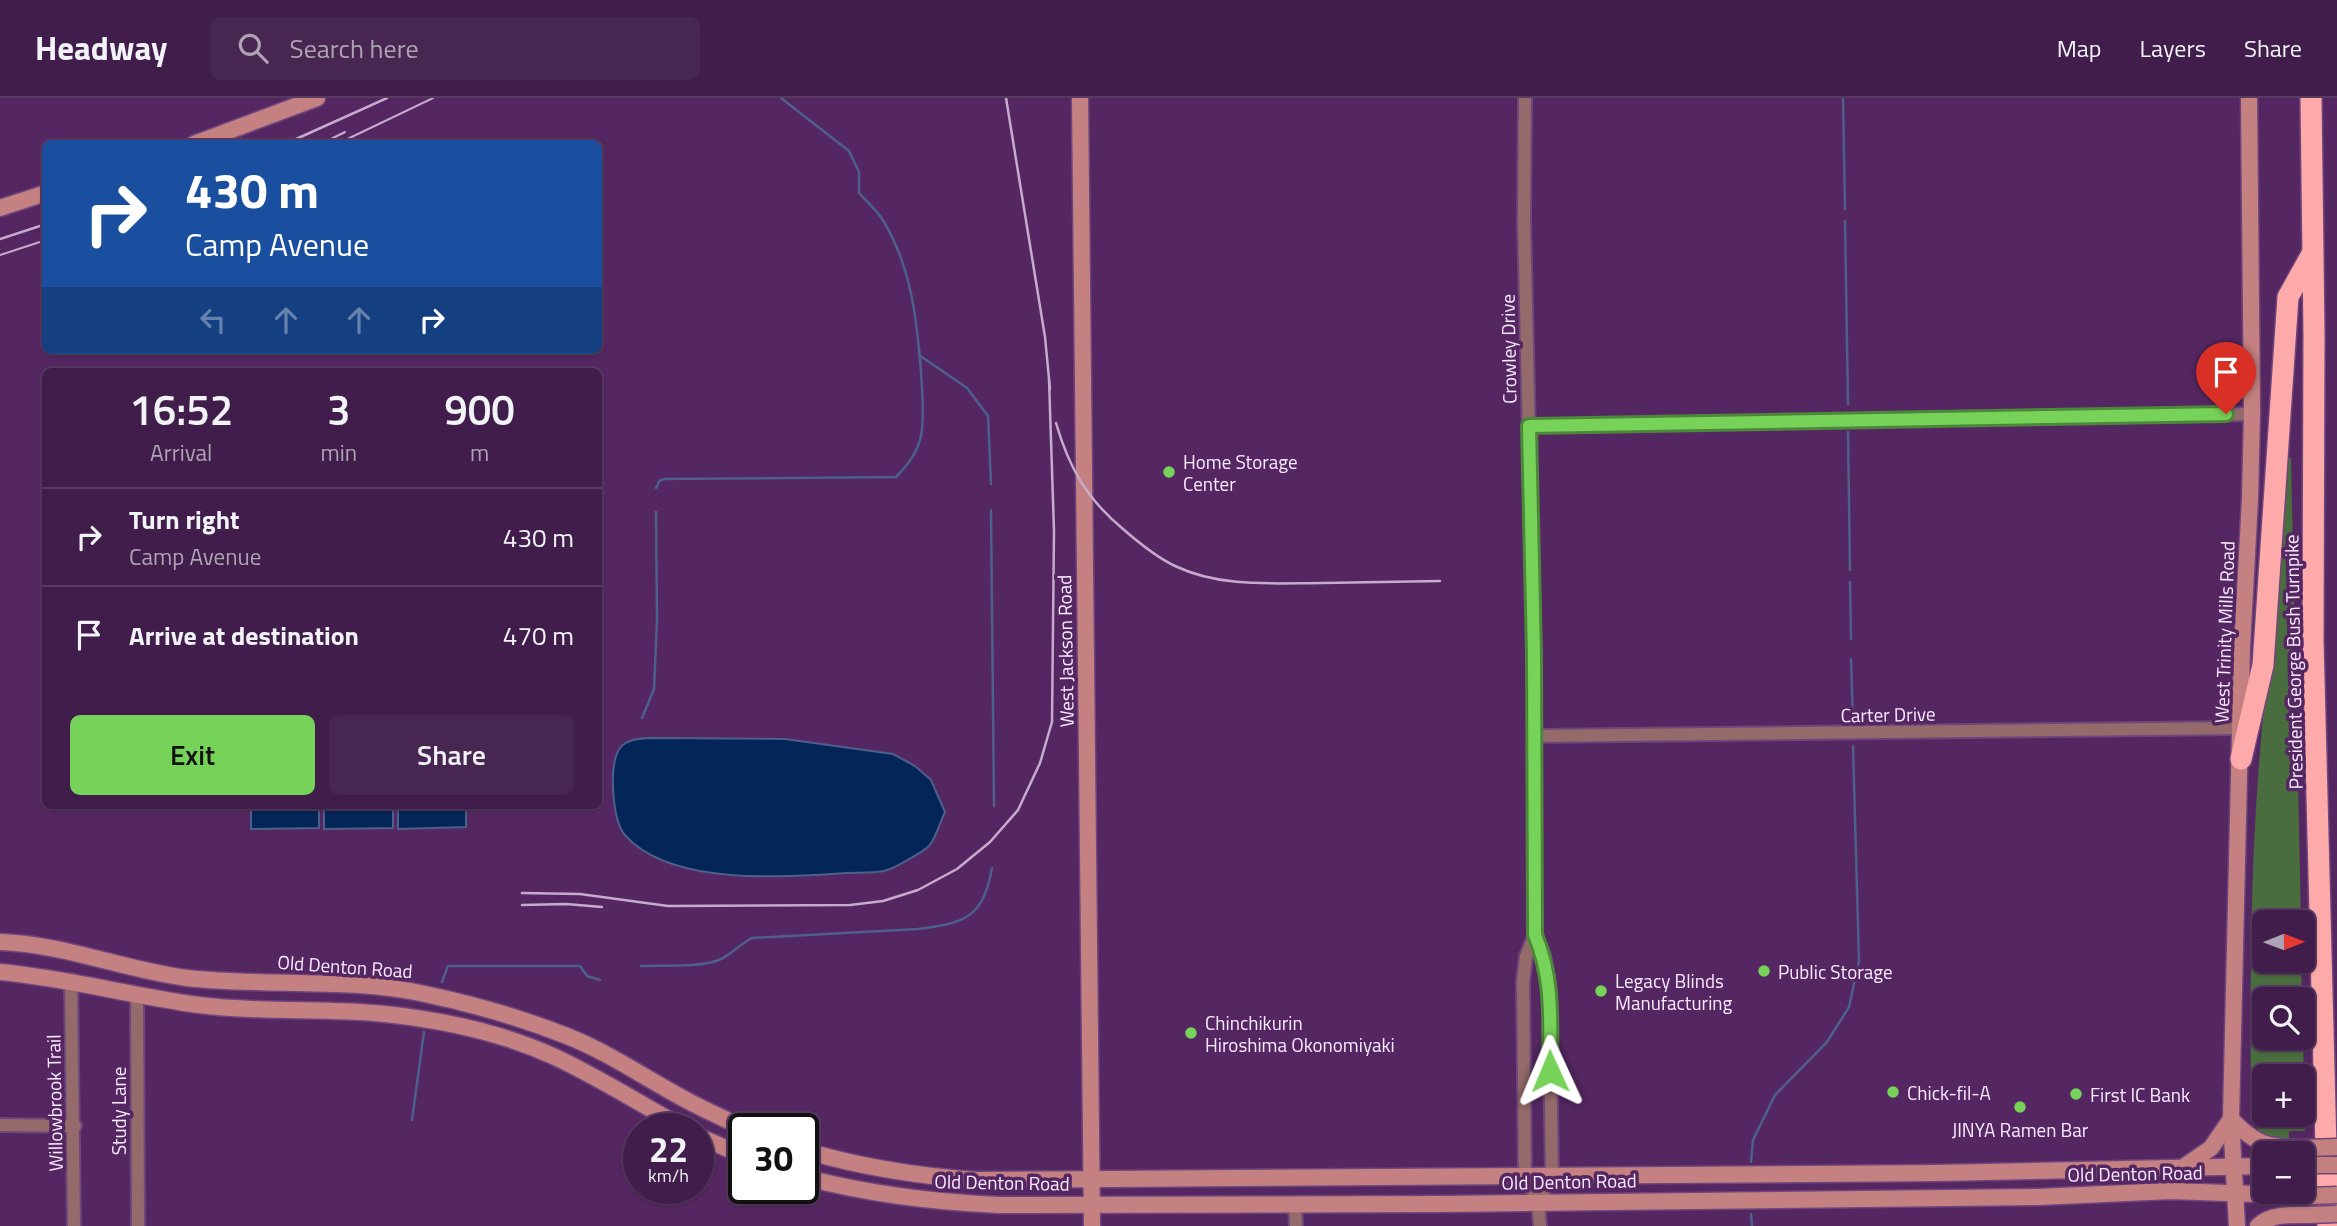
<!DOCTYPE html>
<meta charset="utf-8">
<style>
:root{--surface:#401d4a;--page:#472651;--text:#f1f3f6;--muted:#aea2b5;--line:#593b62;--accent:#77d259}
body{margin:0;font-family:"Titillium Web",sans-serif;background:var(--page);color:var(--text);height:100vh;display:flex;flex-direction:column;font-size:26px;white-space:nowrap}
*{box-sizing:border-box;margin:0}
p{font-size:23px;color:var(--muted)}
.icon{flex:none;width:38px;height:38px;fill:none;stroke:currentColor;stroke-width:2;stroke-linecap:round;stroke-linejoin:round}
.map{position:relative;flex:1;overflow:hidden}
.panel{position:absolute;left:42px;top:270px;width:560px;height:441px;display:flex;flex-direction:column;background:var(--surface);border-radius:10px;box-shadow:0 2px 5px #0004,0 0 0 2px var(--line)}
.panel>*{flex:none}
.banner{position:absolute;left:42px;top:42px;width:560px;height:214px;border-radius:10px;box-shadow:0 2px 5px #0004,0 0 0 2px var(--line);background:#1a4fa0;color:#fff;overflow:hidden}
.needle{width:46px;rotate:89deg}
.fabs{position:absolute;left:2252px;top:812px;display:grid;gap:14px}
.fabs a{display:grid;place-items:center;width:63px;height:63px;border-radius:10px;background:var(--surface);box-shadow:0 2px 5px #0004,0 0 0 2px var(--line);font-size:35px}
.speed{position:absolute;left:623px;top:1015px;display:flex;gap:14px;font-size:35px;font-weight:700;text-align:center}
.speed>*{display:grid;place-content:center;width:91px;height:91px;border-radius:50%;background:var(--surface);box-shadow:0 2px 5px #0004,0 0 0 2px var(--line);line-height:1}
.speed small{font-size:18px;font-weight:400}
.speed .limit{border:4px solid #111;border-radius:10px;background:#fff;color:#111}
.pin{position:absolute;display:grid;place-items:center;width:60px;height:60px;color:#fff;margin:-72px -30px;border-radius:50% 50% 50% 0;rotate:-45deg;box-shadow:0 0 7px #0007}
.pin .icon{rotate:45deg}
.me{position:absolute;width:77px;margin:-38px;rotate:359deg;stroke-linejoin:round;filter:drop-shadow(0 0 5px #0008)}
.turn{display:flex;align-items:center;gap:24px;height:147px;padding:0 28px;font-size:32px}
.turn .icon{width:91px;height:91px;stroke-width:2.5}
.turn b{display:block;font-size:49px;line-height:60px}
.lanes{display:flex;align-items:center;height:66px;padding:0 28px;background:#0003;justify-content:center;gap:35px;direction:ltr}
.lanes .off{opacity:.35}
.eta{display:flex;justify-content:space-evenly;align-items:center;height:119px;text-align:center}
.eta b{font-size:42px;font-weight:600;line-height:49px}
.button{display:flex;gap:14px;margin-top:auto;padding:14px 28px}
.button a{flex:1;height:80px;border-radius:10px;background:var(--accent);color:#111;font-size:28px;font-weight:600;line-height:80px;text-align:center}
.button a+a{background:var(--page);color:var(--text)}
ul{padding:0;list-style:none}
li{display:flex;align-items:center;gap:21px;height:98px;padding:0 28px;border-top:2px solid var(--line)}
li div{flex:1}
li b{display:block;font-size:26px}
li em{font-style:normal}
header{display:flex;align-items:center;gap:42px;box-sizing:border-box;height:98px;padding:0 35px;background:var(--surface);border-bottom:2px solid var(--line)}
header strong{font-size:33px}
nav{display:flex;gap:38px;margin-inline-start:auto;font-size:24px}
.search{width:490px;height:63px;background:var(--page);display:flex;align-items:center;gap:18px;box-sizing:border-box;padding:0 24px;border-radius:10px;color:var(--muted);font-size:26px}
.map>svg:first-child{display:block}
</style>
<header>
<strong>Headway</strong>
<div class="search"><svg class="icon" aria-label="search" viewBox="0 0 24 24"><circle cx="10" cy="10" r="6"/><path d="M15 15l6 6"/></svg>Search here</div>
<nav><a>Map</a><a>Layers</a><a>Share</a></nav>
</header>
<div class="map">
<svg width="2337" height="1128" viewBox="0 0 2337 1128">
<rect width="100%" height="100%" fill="#552762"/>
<path fill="#4a6d40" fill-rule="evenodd" d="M2285,360H2291L2301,824H2264V863H2301L2302,901H2264V940H2303L2305,1033H2289V1044L2261,1038L2251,1016C2250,899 2250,782 2259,666C2267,564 2281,462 2285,360ZM2264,978H2303V1017H2264Z"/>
<g fill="#032558" stroke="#4d608a" stroke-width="2">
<path d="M649,640L785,641L893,656L915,668L931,682L945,714C940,724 936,740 929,748C924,753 895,770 887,772C875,776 858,774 845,775C783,779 683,787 633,745C630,742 624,737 622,733C613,716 608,667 620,650C627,641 639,641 649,640Z"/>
<polygon points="251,707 319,707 319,730 251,731"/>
<polygon points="324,707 393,707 393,730 324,731"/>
<polygon points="398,707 466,707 466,729 398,731"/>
</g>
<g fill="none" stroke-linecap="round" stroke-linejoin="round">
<g stroke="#4d608a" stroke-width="2.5">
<polyline points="1843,0 1845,111"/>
<polyline points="1845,123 1848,306"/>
<polyline points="919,257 967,290 988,318 991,386"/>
<polyline points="1848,334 1850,472"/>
<path d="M656,390L660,382L666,381L896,379C907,368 918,353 921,338C925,318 922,294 921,274C917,222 911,169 884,124C878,113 867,104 859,95V74L849,53L781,0"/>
<polyline points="991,412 994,708"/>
<polyline points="1850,484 1851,541"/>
<polyline points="1851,561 1853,624"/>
<polyline points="642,620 654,591 657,521 656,414"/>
<path d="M641,868C666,867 696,870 719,862C728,859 740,846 752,840L918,831C965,825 983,820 992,770"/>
<polyline points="442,884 448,868 580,868 587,878 600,882"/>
<polyline points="412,1022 424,934"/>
<polyline points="1751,1064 1753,1042 1775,997 1827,944 1849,909 1859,863 1853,648"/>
<polyline points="1751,1116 1752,1128"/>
</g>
<g stroke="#6f467b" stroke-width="16">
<g id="street">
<polyline points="1525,0 1524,122 1534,557 1535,837 1544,858 1549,884 1552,1077 1538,1104"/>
<polyline points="1529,328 2252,316"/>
<polyline points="1534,638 2242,630"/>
<polyline points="1535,837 1526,858 1523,884 1525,1078 1538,1104 1540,1128"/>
<polyline points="71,882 74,1128"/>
<polyline points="137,897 138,1128"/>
<polyline points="0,1027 75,1028"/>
<polyline points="1295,1106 1296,1128"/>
</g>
</g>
<g stroke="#6f467b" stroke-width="19">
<g id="secondary">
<polyline points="1080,0 1092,1128"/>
<polyline points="194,46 317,0"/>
<polyline points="0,110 46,95"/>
<path d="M0,844C64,846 124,872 187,880C266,889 347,879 425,896C473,906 521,920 567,938C610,955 648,982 688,1003C707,1013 727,1022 746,1031"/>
<path d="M0,874C67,880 132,898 199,907C261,915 324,910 385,916C442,922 503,935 555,959C600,980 642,1007 686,1031"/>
<path d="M2231,1021C2258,1049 2269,1049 2307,1050"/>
<polyline points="698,1038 744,1058"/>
<path d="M803,1052C860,1069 916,1078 976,1082L1937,1075L2264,1068"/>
<polyline points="2185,1068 2211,1050 2231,1021"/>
<path d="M803,1079C868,1096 932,1104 999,1107L1441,1106L2038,1099L2171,1093L2309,1098"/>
<polyline points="2237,1128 2231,1021 2242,549 2250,401 2252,316 2249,0"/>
<path d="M2258,1128C2272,1115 2291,1117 2309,1117"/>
</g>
</g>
<g stroke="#6f467b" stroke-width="24">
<g id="highway">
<polyline points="2311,0 2314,237 2313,542 2328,1128"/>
<polyline points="2241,661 2263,567 2288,199 2312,156"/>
</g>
</g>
<use href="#street" stroke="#956a6a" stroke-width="12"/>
<use href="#secondary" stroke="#c58181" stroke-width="16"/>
<use href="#highway" stroke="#fea9aa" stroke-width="21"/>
<g stroke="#c5abcc" stroke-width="2">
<polyline points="321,46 345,34"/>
<polyline points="337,46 433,0"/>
<polyline points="0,157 46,142"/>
</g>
<g stroke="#c5abcc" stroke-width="2.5">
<polyline points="1006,0 1045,239 1050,291"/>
<polyline points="285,46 387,0"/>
<polyline points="0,141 46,126"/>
<path d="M1056,325C1069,370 1087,401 1123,431C1139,445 1156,459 1175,468C1221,490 1274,485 1323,485C1362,484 1401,484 1440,483"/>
<polyline points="522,795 580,796 668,808 850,807 883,803 918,792 957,771 990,744 1018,712 1040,665 1052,624 1054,433 1049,281"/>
<polyline points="522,807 566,806 602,809"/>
</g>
<g stroke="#6f467b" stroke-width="19" stroke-linecap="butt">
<g id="secondary-bridge">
<polyline points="2307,1050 2337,1049"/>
<polyline points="2306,1067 2337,1067"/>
<polyline points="2309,1098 2337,1097"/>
<polyline points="2309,1117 2337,1116"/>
</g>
</g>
<use href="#secondary-bridge" stroke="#c58181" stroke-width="16"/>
</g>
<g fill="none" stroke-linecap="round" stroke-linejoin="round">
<g stroke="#4d883a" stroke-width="18">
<path id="route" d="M1550,973C1550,926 1554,882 1535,837L1534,557L1529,328L2226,316"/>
</g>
<use href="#route" stroke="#77d259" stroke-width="12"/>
</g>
<g fill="#77d259" stroke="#552762" stroke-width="2.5">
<circle cx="1169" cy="374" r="7"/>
<circle cx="1764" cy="873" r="7"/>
<circle cx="1601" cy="893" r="7"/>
<circle cx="1191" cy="935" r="7"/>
<circle cx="1893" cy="994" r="7"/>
<circle cx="2076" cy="996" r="7"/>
<circle cx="2020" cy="1009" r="7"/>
</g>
<g text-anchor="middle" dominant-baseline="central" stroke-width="7" stroke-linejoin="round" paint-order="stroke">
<g font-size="19" fill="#faeaff" stroke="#552762">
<text transform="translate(1508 251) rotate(-91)">Crowley Drive</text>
<text transform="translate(2224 534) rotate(-88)">West Trinity Mills Road</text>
<text transform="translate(1065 553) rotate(-91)">West Jackson Road</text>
<text transform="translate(2293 564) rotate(-91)">President George Bush Turnpike</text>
<text transform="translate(1888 616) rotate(-1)">Carter Drive</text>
<text transform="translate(345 868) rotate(4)">Old Denton Road</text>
<text transform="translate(54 1005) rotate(-91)">Willowbrook Trail</text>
<text transform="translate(118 1013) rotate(-90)">Study Lane</text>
<text transform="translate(2135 1075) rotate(-1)">Old Denton Road</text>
<text transform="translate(1569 1083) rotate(-1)">Old Denton Road</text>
<text transform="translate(1002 1084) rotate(1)">Old Denton Road</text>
</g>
<g font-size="19" fill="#faeaff" stroke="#552762" text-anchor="start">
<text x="1183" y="363">Home Storage<tspan x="1183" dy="22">Center</tspan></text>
<text x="1778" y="873">Public Storage</text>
<text x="1615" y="882">Legacy Blinds<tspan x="1615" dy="22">Manufacturing</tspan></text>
<text x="1205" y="924">Chinchikurin<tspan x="1205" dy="22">Hiroshima Okonomiyaki</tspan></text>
<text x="1907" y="994">Chick-fil-A</text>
<text x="2090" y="996">First IC Bank</text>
<text x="2020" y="1031" text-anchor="middle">JINYA Ramen Bar</text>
</g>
</g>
</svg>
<div class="fabs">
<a><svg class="needle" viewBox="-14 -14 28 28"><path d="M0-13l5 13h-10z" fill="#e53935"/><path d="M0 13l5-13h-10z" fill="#aea2b5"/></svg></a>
<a><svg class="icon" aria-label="search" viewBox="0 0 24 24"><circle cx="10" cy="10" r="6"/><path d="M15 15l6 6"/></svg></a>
<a>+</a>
<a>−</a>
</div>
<div class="speed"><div>22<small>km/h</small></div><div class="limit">30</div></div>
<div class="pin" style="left:2226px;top:316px;background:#d93025"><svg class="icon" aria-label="arrive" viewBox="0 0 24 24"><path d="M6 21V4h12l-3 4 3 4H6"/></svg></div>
<svg class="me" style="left:1550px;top:973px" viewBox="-20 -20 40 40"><path d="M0-17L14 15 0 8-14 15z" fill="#77d259" stroke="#fff" stroke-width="4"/></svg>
<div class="banner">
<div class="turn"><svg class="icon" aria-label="right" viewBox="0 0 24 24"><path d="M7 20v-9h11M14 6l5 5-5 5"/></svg><div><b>430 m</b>Camp Avenue</div></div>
<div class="lanes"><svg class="icon off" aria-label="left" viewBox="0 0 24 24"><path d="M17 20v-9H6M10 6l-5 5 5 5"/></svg><svg class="icon off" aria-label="ahead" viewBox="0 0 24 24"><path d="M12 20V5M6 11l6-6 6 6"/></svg><svg class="icon off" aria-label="ahead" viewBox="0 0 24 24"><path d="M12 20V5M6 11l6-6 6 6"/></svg><svg class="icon" aria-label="right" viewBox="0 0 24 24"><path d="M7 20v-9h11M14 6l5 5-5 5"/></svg></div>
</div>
<section class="panel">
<div class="eta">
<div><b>16:52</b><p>Arrival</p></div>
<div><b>3</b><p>min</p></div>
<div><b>900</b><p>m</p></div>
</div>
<ul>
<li><svg class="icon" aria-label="right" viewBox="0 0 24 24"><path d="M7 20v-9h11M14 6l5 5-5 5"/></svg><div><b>Turn right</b><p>Camp Avenue</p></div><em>430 m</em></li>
<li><svg class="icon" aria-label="arrive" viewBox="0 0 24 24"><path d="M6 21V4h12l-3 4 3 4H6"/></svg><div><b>Arrive at destination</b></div><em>470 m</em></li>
</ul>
<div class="button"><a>Exit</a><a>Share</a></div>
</section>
</div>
